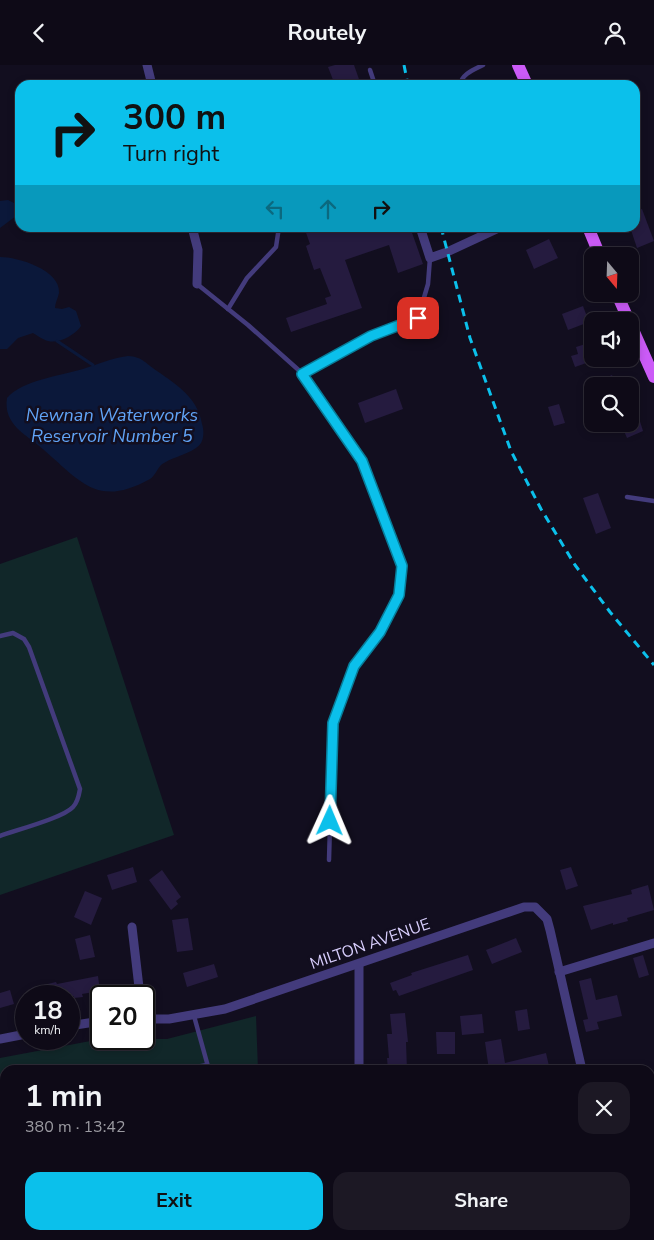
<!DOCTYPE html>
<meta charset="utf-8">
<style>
:root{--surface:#0e0a17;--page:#1c1824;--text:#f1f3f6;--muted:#9b9aa1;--line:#2e2b36;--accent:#0bc0eb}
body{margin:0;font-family:"Nunito Sans",sans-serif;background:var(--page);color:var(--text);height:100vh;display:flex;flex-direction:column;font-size:19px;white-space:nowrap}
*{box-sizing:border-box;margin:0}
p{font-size:16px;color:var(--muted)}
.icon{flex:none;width:28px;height:28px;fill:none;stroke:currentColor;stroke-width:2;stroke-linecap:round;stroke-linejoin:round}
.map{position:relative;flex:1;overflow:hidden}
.details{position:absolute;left:0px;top:1000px;width:655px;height:175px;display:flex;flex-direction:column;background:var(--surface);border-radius:15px 15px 0 0;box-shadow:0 2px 8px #0003,0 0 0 1px var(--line)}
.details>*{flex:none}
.hud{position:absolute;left:15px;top:15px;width:625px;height:152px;border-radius:15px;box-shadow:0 2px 8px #0003,0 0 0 1px var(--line);background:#0bc0eb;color:#111;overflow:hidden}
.needle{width:32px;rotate:161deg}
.controls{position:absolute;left:584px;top:182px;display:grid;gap:10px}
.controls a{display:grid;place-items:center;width:55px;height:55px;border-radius:10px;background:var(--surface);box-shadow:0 2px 8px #0003,0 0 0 1px var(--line);font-size:25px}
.speed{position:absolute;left:15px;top:920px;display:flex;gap:10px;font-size:25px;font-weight:700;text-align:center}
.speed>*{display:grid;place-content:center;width:65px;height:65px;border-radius:50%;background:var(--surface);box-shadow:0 2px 8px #0003,0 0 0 1px var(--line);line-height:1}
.speed small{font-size:12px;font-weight:400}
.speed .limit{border:2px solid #111;border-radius:8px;background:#fff;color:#111}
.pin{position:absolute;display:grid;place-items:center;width:42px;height:42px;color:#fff;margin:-21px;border-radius:10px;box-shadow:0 2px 8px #0006}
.me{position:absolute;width:55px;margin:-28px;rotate:1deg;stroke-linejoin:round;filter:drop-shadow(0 0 4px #0008)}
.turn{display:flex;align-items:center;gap:18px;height:105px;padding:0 25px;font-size:22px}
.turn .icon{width:65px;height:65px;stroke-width:2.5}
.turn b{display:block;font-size:35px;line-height:42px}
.lanes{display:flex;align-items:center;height:48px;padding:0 25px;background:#0003;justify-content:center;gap:25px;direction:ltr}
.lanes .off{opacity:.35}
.round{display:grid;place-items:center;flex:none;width:52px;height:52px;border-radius:15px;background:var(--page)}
.summary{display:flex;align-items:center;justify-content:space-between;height:85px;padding:0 25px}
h1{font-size:30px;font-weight:700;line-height:38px}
.button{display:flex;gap:10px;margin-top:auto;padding:10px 25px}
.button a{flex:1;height:58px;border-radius:15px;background:var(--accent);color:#111;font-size:20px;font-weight:700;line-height:58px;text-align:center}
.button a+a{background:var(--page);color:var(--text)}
header{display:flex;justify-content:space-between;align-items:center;height:65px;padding:0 25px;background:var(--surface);font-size:22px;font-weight:700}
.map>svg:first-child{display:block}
</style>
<header><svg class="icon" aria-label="back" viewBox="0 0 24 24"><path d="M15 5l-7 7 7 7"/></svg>Routely<svg class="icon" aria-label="person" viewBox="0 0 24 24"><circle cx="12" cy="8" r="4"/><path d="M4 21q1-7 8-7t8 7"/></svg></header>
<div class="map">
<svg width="654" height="1175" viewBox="0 0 654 1175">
<rect width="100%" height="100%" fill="#120e1f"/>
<g fill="#112729">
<polygon points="77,472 174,770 0,830 0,499"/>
<polygon points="256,951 258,1005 5,1005 5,1170 264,1170 264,1175 0,1175 0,993 101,974 167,974"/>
</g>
<g fill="#0b183a">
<polygon points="8,135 20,141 20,148 0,163 0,136"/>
<path d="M0,192C18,192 61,205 59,228C58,233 55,238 55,243L62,244L69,242L76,246L81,261C75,270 59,279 48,276C43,275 37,270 33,268L18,273L7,284H0Z"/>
<path d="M128,291C143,292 145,298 157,306C177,320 198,333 202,359C204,365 204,373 201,378C195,388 171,392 161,400C157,404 155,411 150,414C98,443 81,417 44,385C26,369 3,360 7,333C23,315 59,311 83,304C99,299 111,293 128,291Z"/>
</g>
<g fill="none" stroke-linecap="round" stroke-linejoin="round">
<polyline stroke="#0b183a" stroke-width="3" points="57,276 93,300"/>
</g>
<g fill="#251b3f">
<polygon points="335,0 354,0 360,17 352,20 335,20 328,2"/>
<polygon points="642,144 654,176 637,183 630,162 635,162 635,146"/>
<polygon points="304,162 410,162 423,199 398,208 389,180 345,195 362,243 291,267 286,253 327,239 325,233 331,231 320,203 314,205 306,181 310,179"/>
<polygon points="549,174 558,193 534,204 526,185"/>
<polygon points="583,241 589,257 568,265 562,249"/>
<polygon points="592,277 592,296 575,302 571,291 578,289 576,282"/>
<polygon points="612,310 616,321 586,321"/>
<polygon points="396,324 403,344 365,358 358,338"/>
<polygon points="559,339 565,358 554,361 548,342"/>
<polygon points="638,350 643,366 627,373 621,359 630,359 630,353"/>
<polygon points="598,428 611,463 596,469 583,433"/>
<polygon points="133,802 137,817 112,825 107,810"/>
<polygon points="571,802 578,821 566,825 560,805"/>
<polygon points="162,805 181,832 176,836 178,839 171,845 149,815"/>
<polygon points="648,820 654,845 627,853 628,856 613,860 613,858 591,865 583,841 632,829 631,825"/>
<polygon points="85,826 102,833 91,860 74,852"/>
<polygon points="188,853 193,885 177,887 172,855"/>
<polygon points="90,870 95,892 80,895 75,874"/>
<polygon points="516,873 522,887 492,899 486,885"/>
<polygon points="468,890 473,905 399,931 396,925 393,926 390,918 412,910 411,908"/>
<polygon points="643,890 649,910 639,913 633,893"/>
<polygon points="214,899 218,912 187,922 183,908"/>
<polygon points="98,911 100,926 82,929 83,932 74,933 74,931 33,931 31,923 56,917 57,919"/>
<polygon points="591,913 596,935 617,930 622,951 597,957 599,964 586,967 583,955 588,954 579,916"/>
<polygon points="10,925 14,939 0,943 0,928"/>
<polygon points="527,944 530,964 518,966 515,946"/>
<polygon points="405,948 408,977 406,977 407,1005 388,1005 387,993 389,993 387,969 392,969 390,949"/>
<polygon points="482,949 484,968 462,970 460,951"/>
<polygon points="436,967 455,967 455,989 437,989"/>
<polygon points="501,974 505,998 546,988 549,1001 532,1005 489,1005 485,977"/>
</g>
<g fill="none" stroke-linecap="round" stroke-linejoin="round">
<g stroke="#433b7c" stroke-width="4.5">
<polyline points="370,5 375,20"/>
<path d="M460,20C462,9 473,5 483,0"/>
<polyline points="197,219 248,260 303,309 362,396 402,501 399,530 380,567 354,601 333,658 329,795"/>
<polyline points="228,244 247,213 276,182 279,162"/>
<polyline points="303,309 371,271 418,253 428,219 430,193"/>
<polyline points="627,432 654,436"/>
<path d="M0,571L13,568L24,574L29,582L80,724C79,730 78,737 73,742C63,753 16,765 0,771"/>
<polyline points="194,951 209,1005"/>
<polyline points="180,1005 207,1000"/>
<path d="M5,1040C0,1047 2,1055 5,1064"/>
<polyline points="35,1170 36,1175"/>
<polyline points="173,1170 173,1175"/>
<polyline points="248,1170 249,1175"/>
<polyline points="126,1175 154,1170"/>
</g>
<g stroke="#433b7c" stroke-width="9">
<polyline points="147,0 152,20"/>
<polyline points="192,162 198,185 197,219"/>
<polyline points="420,162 430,193 447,187 501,162"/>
<polyline points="132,862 140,931"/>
<polyline points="359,899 359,1005"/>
<polyline points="559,907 654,878"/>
<polyline points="144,954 169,954 225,944 524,842 535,842 547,854 550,865 582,1005"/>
<polyline points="69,961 101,956"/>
<polyline points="0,974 26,969"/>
<polyline points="650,1051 654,1050"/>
<polyline points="363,1170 363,1175"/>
<polyline points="612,1170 613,1175"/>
</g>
<g stroke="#cb5bf7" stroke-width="12">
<polyline points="518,0 527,20"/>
<polyline points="588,162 600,191"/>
<polyline points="617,229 629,256"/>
<polyline points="630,258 654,312"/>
</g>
<g stroke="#0bc0eb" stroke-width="3" stroke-dasharray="8 6" stroke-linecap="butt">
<polyline points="404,0 408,20"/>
<polyline points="441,162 470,273 511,386 541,444 575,500 610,547 654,600"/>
</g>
</g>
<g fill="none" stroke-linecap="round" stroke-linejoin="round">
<g stroke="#077d99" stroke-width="12">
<polyline id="route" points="330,756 333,658 354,601 380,567 399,530 402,501 362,396 302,309 371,271 418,253"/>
</g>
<use href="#route" stroke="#0bc0eb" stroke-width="9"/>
</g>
<g text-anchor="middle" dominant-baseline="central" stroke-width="5" stroke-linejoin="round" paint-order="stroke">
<g font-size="16" fill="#d8cefd" stroke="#120e1f">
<text transform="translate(370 879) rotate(-19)">MILTON AVENUE</text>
</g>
<g font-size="18" font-style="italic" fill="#61a4f7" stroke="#120e1f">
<text x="112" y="350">Newnan Waterworks<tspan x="112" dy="21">Reservoir Number 5</tspan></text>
</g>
</g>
</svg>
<div class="controls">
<a><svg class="needle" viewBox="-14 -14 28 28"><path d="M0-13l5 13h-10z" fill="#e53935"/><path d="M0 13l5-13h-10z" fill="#9b9aa1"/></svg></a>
<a><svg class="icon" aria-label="sound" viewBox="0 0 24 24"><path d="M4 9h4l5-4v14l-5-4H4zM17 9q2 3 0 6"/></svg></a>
<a><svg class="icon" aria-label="search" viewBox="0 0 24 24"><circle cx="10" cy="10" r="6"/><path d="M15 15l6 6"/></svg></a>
</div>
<div class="speed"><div>18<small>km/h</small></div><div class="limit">20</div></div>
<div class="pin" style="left:418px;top:253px;background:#d93025"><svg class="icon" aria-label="arrive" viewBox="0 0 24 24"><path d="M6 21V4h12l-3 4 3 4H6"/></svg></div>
<svg class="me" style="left:330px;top:756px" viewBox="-20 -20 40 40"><path d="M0-17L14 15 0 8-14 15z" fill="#0bc0eb" stroke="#fff" stroke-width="4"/></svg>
<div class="hud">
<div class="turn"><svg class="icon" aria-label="right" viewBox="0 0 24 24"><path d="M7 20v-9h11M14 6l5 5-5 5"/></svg><div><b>300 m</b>Turn right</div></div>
<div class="lanes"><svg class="icon off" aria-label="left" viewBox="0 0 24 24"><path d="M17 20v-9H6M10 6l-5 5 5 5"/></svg><svg class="icon off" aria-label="ahead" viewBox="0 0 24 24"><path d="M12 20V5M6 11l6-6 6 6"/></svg><svg class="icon" aria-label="right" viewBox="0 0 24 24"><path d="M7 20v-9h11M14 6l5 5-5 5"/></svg></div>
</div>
<section class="details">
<div class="summary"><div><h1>1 min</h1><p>380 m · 13:42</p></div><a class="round"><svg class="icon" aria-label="close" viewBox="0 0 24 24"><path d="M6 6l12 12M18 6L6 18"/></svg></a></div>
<div class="button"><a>Exit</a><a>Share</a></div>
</section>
</div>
